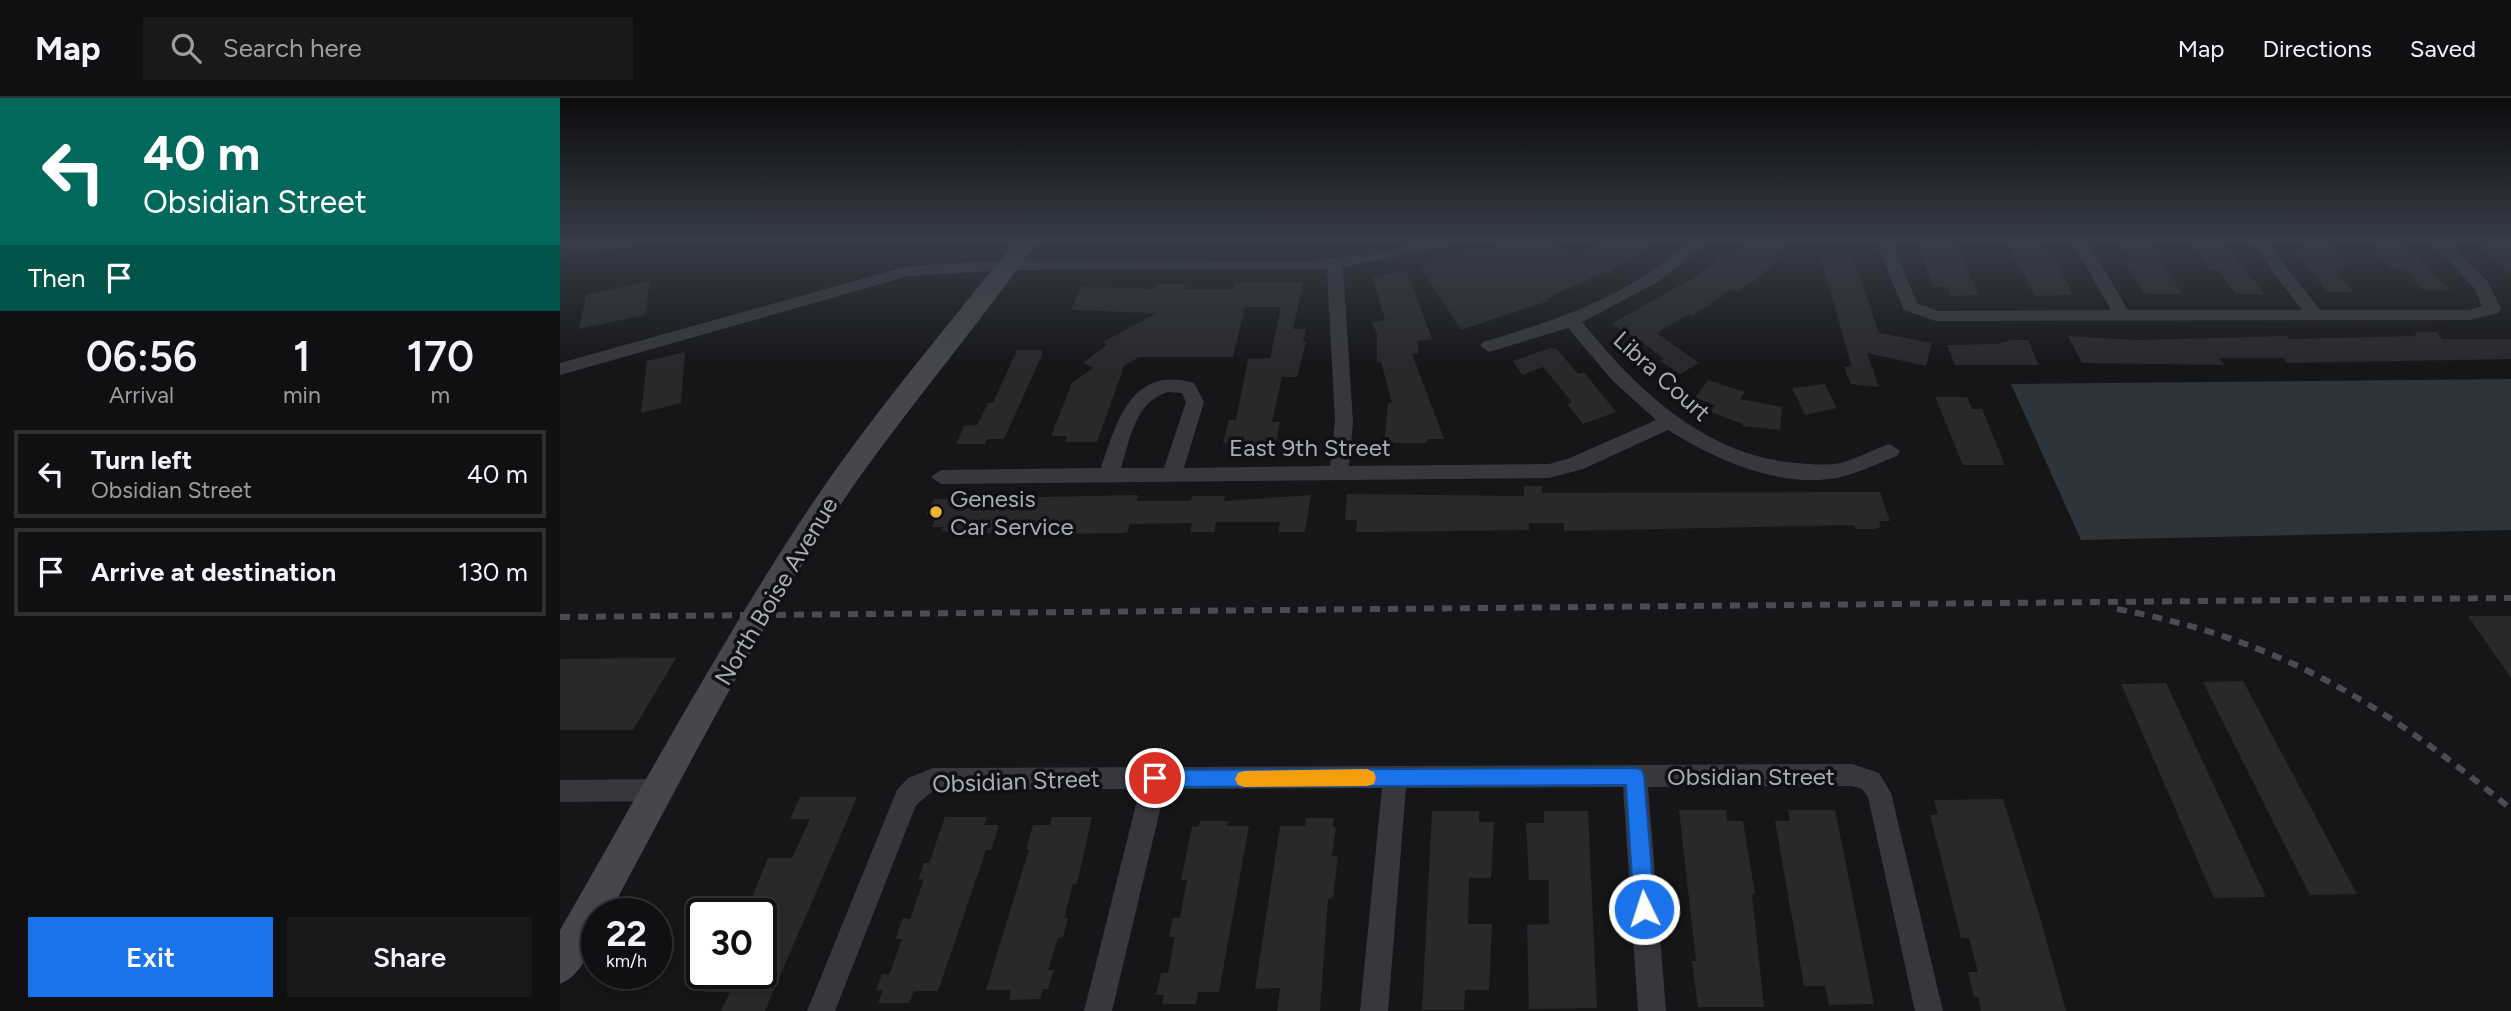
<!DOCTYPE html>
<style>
:root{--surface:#101012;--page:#19191b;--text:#f1f3f6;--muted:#9c9d9f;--line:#303032;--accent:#1a73e8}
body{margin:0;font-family:Figtree,sans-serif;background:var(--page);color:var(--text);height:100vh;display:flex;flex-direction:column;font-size:26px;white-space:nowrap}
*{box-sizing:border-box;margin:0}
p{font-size:23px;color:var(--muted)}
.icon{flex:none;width:38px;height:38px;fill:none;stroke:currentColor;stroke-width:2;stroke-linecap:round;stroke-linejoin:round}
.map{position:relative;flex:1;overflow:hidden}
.panel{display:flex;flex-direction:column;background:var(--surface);width:560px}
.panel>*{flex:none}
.top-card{background:#00695c;color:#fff;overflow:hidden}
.speed{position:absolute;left:21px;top:800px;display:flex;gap:14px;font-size:35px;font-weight:700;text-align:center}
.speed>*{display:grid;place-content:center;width:91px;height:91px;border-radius:50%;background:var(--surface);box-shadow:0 4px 10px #0003,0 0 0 2px var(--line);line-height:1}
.speed small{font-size:18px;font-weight:400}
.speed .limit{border:4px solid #111;border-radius:10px;background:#fff;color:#111}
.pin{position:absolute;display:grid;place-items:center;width:60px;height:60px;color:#fff;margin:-30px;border:4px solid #fff;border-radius:50%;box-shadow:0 2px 7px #0007}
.me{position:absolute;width:77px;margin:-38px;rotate:356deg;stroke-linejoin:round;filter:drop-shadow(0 0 5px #0008)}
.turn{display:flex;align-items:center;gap:24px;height:147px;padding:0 28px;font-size:32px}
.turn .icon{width:91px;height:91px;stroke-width:2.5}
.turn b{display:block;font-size:49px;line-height:60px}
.then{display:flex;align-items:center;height:66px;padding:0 28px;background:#0003;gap:14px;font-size:26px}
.eta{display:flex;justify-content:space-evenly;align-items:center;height:119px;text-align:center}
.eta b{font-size:42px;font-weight:600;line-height:49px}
.cta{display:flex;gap:14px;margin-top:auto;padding:14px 28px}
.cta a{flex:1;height:80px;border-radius:0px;background:var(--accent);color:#fff;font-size:28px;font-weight:600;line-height:80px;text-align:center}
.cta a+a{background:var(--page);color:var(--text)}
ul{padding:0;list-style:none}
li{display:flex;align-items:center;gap:21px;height:88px;margin:0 14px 10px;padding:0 14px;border:4px solid var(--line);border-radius:0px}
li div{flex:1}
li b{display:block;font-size:26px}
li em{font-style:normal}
header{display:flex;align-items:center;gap:42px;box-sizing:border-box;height:98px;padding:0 35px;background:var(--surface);border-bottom:2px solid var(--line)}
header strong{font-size:33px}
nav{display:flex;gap:38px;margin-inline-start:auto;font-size:24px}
.search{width:490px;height:63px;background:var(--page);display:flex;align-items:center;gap:18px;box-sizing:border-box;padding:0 24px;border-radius:0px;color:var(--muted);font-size:26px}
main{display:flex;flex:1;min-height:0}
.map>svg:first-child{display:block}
</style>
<header>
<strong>Map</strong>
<div class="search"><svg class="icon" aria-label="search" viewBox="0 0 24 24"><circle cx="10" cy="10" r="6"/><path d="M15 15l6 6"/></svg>Search here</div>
<nav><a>Map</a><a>Directions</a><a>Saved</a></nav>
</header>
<main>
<section class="panel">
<div class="top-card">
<div class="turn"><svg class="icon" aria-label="left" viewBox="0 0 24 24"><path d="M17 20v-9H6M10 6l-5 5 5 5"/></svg><div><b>40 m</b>Obsidian Street</div></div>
<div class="then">Then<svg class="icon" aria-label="arrive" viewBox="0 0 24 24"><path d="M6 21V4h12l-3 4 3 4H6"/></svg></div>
</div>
<div class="eta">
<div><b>06:56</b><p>Arrival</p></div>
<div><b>1</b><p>min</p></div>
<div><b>170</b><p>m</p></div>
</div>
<ul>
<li><svg class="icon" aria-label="left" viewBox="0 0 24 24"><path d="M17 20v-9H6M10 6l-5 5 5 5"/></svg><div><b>Turn left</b><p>Obsidian Street</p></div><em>40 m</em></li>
<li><svg class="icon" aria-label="arrive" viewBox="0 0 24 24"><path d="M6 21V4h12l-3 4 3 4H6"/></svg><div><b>Arrive at destination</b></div><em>130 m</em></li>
</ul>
<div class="cta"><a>Exit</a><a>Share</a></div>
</section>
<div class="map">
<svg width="1951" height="913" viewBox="0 0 1951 913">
<rect width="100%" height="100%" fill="#161618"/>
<polygon fill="#2c353c" points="1951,281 1951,432 1521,442 1451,286"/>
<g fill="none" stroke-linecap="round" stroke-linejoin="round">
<polygon fill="#2c353c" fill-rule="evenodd" points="50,142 86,142 78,147 0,159 0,149"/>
</g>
<g fill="#29292c">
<polygon points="951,142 988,142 1016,161 1048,142 1074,142 1089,149 1046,176 1043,174 986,201 988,203 901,232 860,168 914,152 917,155"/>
<polygon points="1191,142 1231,142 1209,160 1220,160 1200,178 1177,194 1171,191 1132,218 1129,216 1097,235 1139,265 1120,276 1100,263 1104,261 1077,240 1051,226 1140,176 1167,154 1173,156"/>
<polygon points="1360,142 1394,142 1419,197 1390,198 1387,189 1373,189 1360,154 1364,154"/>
<polygon points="1446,142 1480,142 1485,152 1490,152 1513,197 1475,198"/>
<polygon points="1558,142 1589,142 1622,196 1585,196 1564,164 1571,163"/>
<polygon points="1628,142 1659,142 1705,196 1676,196 1658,172 1649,172"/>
<polygon points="1736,142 1767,142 1790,169 1774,169 1793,194 1767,194 1735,151 1744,151"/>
<polygon points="1806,142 1838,142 1890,192 1863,192 1845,171 1832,171"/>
<polygon points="1951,146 1951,177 1921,147"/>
<polygon points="1293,159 1319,235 1372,245 1366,268 1307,255 1319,289 1291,286 1284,269 1291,268 1289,259 1261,160"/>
<polygon points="846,171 872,241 858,243 858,256 852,256 884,341 867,341 867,345 824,345 828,305 832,304 821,264 817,265 817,236 812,224 825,222 813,179"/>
<polygon points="90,183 85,217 19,231 26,197"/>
<polygon points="675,185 743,185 733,231 746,231 743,244 746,244 737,279 722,279 712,324 720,324 716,345 663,345 669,322 676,322 688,261 710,260 721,209 685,209 673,259 579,259 564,268 537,344 505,344 507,338 491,338 512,285 533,270 523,265 547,247 543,244 597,215 511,212 521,189 594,191 596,186 625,186 623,191 674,191"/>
<polygon points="1854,234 1877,234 1882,241 1951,241 1951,261 1727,265 1724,260 1659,260 1664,267 1522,265 1508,238 1577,242 1727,238 1729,241 1857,238"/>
<polygon points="1451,242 1468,242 1479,267 1395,267 1387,247 1437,246"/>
<polygon points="990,250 997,251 1018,276 1024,274 1056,314 1023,326 1007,306 1012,304 983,269 962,277 953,263"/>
<polygon points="457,252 482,252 482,257 444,341 427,341 425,346 396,346 404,328 417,327 428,305 433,305"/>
<polygon points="125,254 121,305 81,315 87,263"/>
<polygon points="1148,282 1185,294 1180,301 1222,309 1220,332 1182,328 1183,326 1151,314 1155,307 1135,300"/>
<polygon points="1265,286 1277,310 1245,317 1232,290"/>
<polygon points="1375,299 1407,299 1412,311 1422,311 1445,367 1403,367"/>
<polygon points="964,388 982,388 982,395 1320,394 1330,423 1319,423 1321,429 1314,431 1295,431 1294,427 1004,433 1004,425 969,425 969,432 812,434 796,434 797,422 785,422 787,396 964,398"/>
<polygon points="578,397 577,403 631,403 632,398 665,398 664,403 751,397 745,434 718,434 720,424 656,424 654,434 630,434 632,425 570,426 567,435 500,436 503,425 469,425 466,435 405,435 381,433 383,429 372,429 377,417 366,417 374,401"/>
<polygon points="1908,518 1951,518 1951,580"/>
<polygon points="79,560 116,560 73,632 0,632 0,561"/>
<polygon points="1683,583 1797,796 1750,797 1643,584"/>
<polygon points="1606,585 1706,799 1654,800 1561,586"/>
<polygon points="240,699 297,699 205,913 161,913 170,894 145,894 154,875 201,875 201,816 185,816 208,760 232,760 250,721 230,721"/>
<polygon points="1443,701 1482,826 1506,913 1421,913 1418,899 1414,899 1408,874 1418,874 1409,840 1401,840 1370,717 1378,717 1374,702"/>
<polygon points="1119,712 1166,712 1167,723 1183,723 1195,796 1192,796 1204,909 1138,909 1132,863 1136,863"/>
<polygon points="1228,712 1275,712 1314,906 1269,907 1265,888 1244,888 1215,723 1230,723"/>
<polygon points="872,713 919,713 919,724 934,724 931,780 909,780 908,826 932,826 929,892 905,892 904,912 862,912"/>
<polygon points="984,713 1028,713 1037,910 969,911 967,827 989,826 989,782 969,782 966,725 984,725"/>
<polygon points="385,719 427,719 424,727 439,727 431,752 426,752 378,893 354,893 349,905 318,905 323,892 316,892 322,876 329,877 342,841 335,841 343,820 350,821 364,781 358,782 364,765 369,765"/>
<polygon points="492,719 532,719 517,786 513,786 504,820 508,820 503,839 498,840 488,872 494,872 488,891 483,891 480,901 449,902 451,892 426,892 469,751 466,751 473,727 490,727"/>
<polygon points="746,720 774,720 773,729 776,729 772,758 778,758 773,800 768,801 760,913 717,913 720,890 695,891 701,852 720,728 745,728"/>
<polygon points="640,723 668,723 667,728 689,728 659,894 638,894 636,906 602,906 604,897 596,897 601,875 608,875 615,839 609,839 613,820 620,820 627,782 621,782 632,729 638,729"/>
</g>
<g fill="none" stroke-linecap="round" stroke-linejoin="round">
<g fill="#37383d" fill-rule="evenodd">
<path d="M877,142H904L902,145L783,169L793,324L789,368L989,366L1010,360L1096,322L1052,282L1008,230L929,254L920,248L923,244C982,226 1035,210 1087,176C1108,162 1125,140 1151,142L1098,184L1022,224C1078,293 1145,357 1236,365C1250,366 1266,368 1280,365C1297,361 1313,351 1330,346L1340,353L1337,358C1318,365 1301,374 1281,379C1223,392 1156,362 1108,332L1023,371L989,380L381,386L371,379L381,372L541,370C557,324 571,267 634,285L644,304L624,370L770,368L775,324L767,171L449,172L349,178L0,277V265L348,168L449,162L747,163L811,156ZM608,294L622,295L626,304L604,370H561C570,342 575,303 608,294Z"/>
<polygon points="1315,142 1331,142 1357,205 1378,213 1551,212 1511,142 1527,142 1568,212 1742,212 1689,142 1705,142 1760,212 1909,212 1922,208 1914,190 1869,142 1885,142 1928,184 1941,211 1938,215 1909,222 1376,223 1344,212"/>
<polygon points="1292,666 1319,675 1331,695 1383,913 1355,913 1308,699 1302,691 1292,688 1088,689 1106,913 1078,913 1063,689 846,690 828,913 800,913 822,690 605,691 552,913 524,913 580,691 374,692 356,707 275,913 247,913 337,692 348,680 373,670"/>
<polygon points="99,681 108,684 111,692 108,700 99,703 0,704 0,682"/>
</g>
<path fill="#45474d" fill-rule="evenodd" d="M456,142H478C407,244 324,336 258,441C182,562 117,690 49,816H37C37,841 25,876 0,886V832C78,697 153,558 238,427C303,327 382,235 456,142Z"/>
<g stroke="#4a4c52" stroke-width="6" stroke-dasharray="10 8" stroke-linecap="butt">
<path d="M1557,511C1722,542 1823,606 1951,711"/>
<polyline points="0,519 1951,500"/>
</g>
</g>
<linearGradient id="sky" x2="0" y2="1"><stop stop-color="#0c0c0d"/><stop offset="0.53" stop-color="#363c48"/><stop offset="1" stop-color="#363c48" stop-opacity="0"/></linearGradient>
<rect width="1951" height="269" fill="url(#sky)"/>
<polygon fill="#1a73e8" stroke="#114b97" stroke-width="2" points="1075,670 1082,672 1084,678 1095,811 1092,818 1084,821 1077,818 1074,811 1066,687 595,689 588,686 585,680 588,674 595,672"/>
<polygon fill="#f59e0b" points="807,671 814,674 816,680 814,686 807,688 684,689 678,687 675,681 678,675 684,673"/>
<circle fill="#f2b134" stroke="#111113" stroke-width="2.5" cx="376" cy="414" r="7"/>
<g text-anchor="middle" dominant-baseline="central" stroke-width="7" stroke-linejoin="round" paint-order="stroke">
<g font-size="24" fill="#a8adb8" stroke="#111113">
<text transform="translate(1102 278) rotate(42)">Libra Court</text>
<text x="750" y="349">East 9th Street</text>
<text transform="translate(216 493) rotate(-59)">North Boise Avenue</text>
<text x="1191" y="678">Obsidian Street</text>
<text transform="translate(456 683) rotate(-2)">Obsidian Street</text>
</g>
<g font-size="24" fill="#a8adb8" stroke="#111113" text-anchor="start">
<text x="390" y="400">Genesis<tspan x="390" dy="28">Car Service</tspan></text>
</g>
</g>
</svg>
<div class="speed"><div>22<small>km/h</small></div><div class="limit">30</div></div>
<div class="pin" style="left:595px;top:680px;background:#d93025"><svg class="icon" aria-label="arrive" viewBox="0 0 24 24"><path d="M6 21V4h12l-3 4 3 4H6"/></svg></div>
<svg class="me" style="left:1084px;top:811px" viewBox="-20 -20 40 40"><circle r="17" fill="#1a73e8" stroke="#fff" stroke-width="3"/><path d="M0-11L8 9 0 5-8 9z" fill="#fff"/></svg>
</div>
</main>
